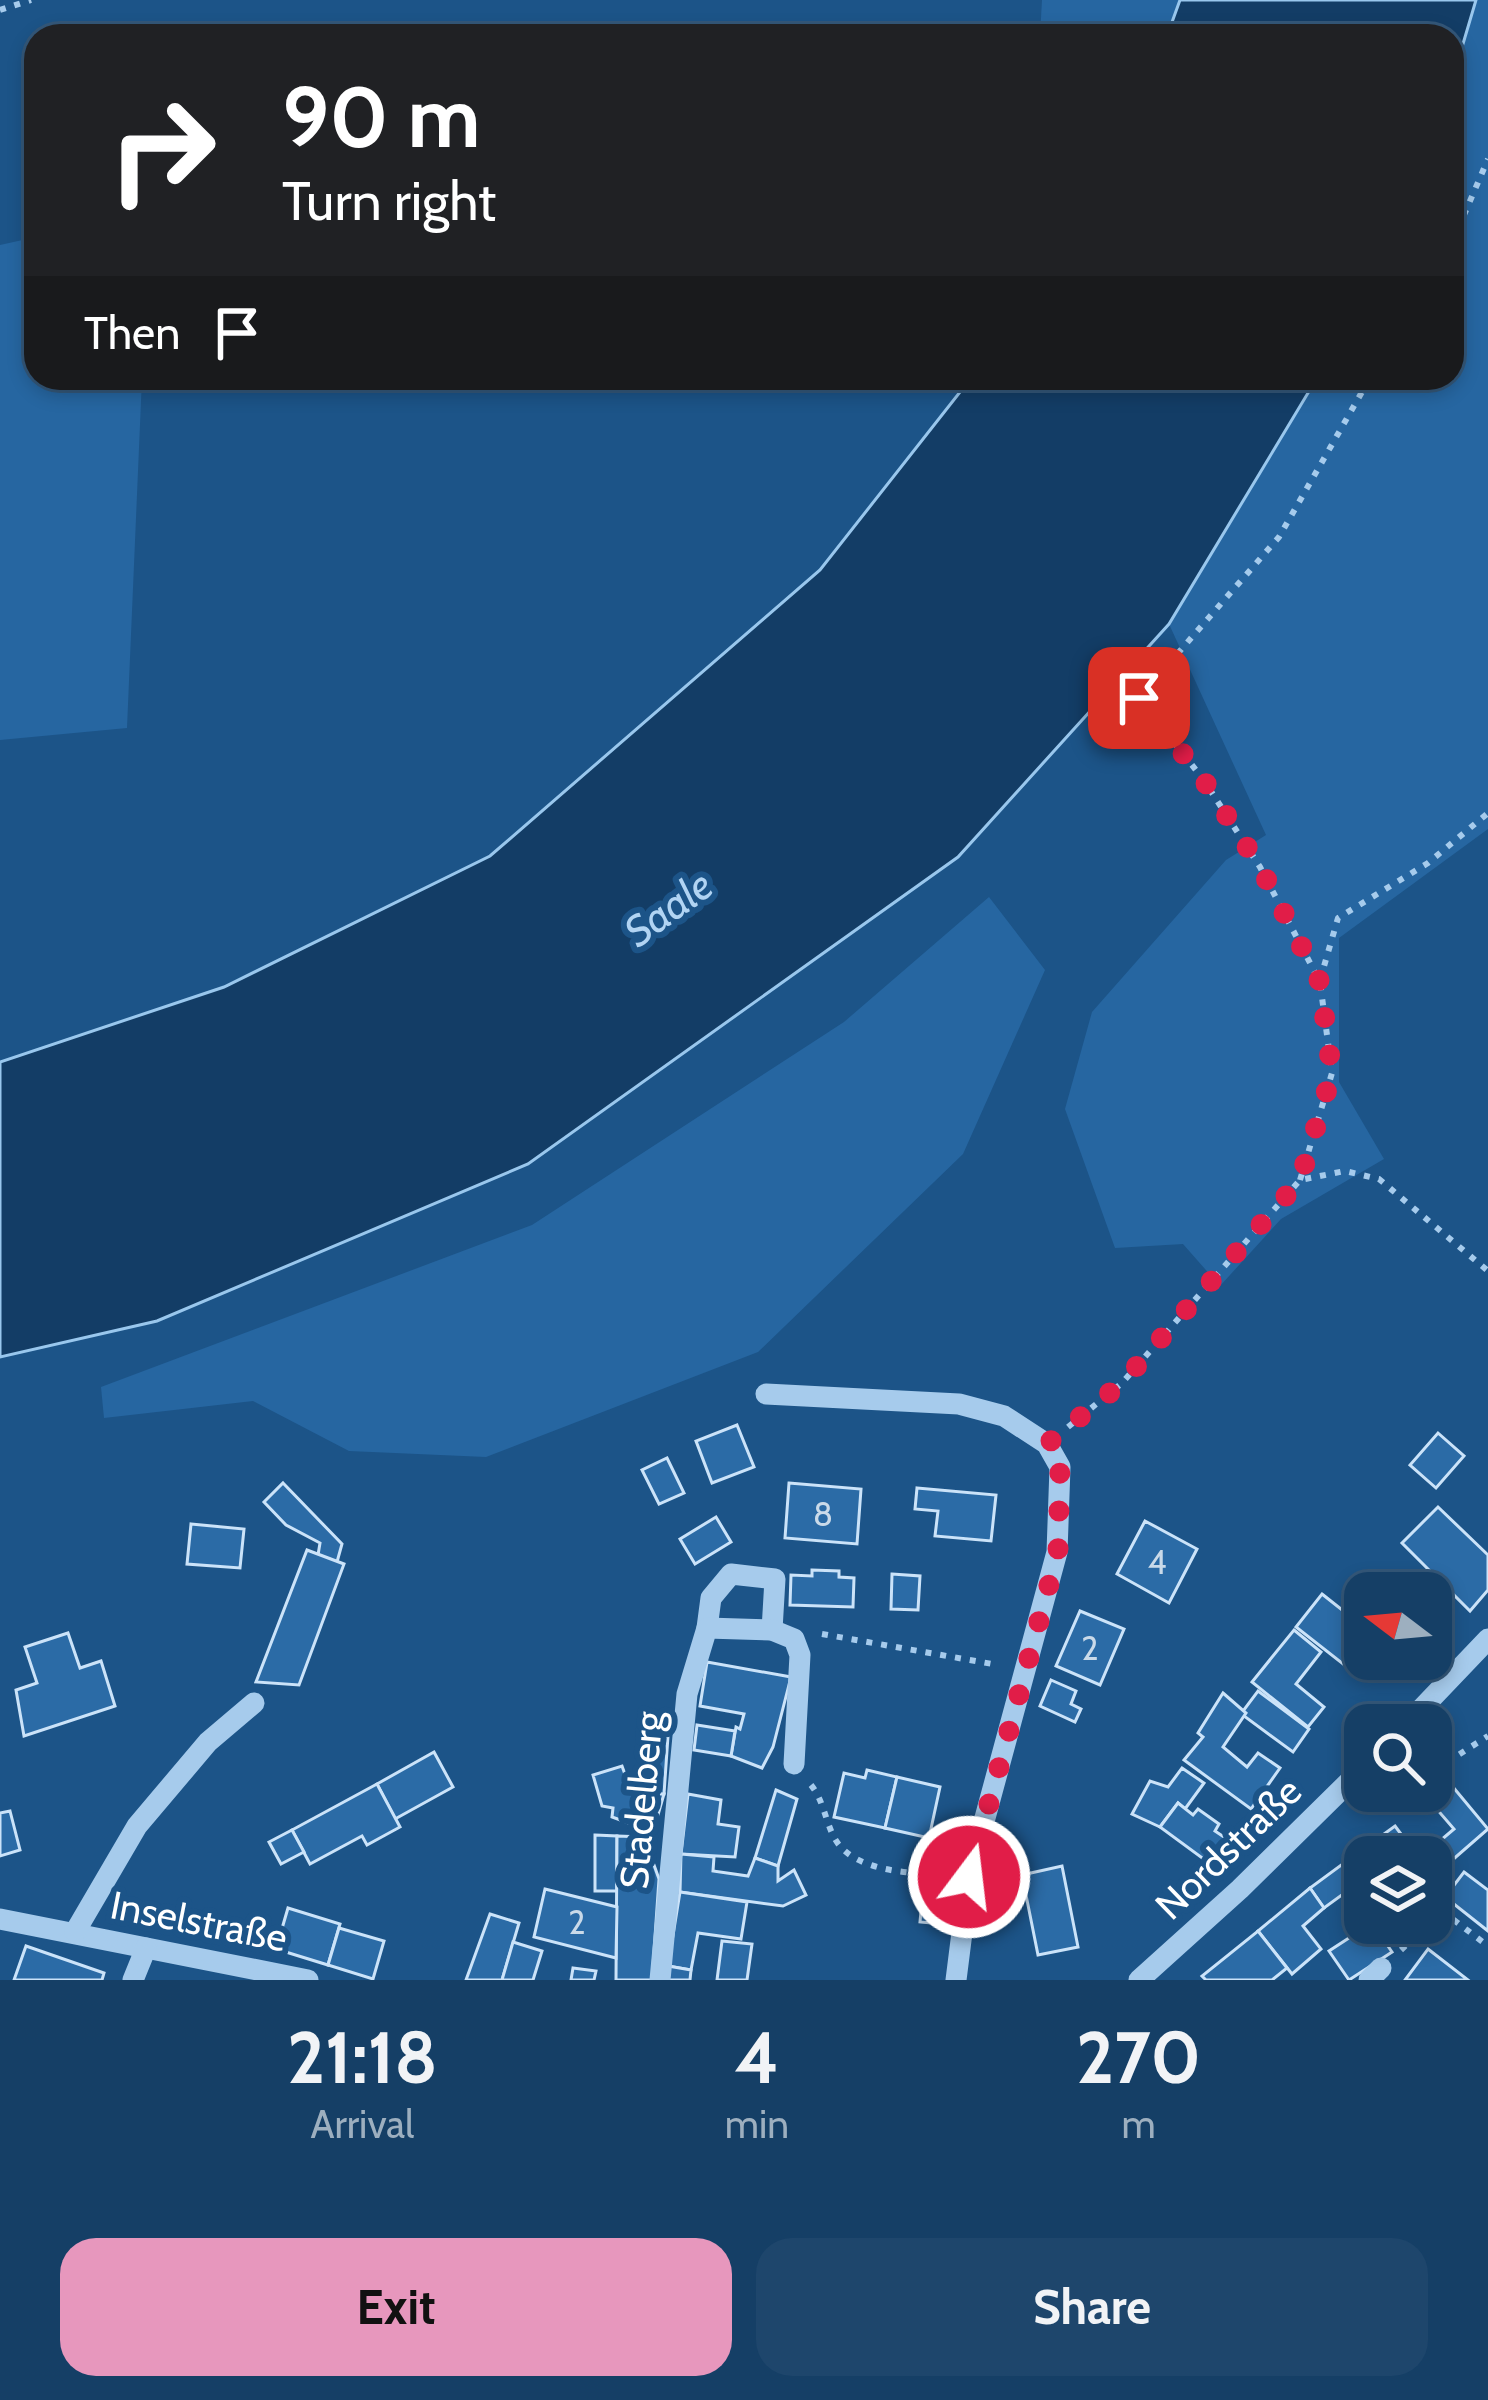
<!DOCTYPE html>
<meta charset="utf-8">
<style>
:root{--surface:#153f66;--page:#1e466c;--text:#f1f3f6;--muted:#9dafbf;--line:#34587a;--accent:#e797bd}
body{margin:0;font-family:Cabin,sans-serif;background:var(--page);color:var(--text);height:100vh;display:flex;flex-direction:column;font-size:45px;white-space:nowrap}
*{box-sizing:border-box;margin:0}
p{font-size:39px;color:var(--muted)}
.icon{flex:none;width:66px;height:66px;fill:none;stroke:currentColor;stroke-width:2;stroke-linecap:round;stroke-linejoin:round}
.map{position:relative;height:1980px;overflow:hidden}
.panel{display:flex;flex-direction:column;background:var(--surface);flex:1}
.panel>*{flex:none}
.hud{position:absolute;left:24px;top:24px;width:1440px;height:366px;border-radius:36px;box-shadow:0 6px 18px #0003,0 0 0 3px var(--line);background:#202124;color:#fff;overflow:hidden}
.needle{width:78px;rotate:286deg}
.controls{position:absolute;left:1344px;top:1572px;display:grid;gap:24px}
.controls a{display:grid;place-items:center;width:108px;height:108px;border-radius:24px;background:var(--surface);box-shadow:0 6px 18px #0003,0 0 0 3px var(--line);font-size:60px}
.pin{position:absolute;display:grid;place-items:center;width:102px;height:102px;color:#fff;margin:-51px;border-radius:24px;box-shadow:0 6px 18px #0006}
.me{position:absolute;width:132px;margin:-66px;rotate:15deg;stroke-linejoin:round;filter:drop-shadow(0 0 9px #0008)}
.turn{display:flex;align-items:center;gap:42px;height:252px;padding:0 60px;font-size:54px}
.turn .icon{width:156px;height:156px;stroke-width:2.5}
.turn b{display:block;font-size:84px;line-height:102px}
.then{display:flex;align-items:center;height:114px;padding:0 60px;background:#0003;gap:24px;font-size:45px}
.eta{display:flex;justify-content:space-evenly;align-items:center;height:204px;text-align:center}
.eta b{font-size:72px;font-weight:700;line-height:84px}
.primary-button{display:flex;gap:24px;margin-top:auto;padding:24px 60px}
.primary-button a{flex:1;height:138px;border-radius:36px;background:var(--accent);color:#111;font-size:48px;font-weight:700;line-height:138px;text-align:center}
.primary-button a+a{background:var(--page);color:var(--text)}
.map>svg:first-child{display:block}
</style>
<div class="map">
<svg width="1488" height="1980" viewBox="0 0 1488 1980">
<rect width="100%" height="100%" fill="#1c5488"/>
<g fill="#2666a1">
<polygon points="1042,0 1180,0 1167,36 1040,36"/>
<polygon points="1476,0 1488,0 1488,829 1339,938 1339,1082 1384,1159 1281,1219 1220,1286 1183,1244 1115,1248 1065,1109 1092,1012 1226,860 1266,835 1169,624 1317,378 1452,378 1452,81"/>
<polygon points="36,237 36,378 142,378 127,728 0,740 0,245"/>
<polygon points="989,897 1045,970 963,1154 758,1352 486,1457 349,1451 253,1401 104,1418 101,1387 532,1225 844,1022"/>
</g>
<g fill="#133d66" stroke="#99c7ed" stroke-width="3">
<polygon points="1180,0 1476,0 1452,81 1452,36 1167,36"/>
<polygon points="971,378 1317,378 1169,624 958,857 528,1164 157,1321 0,1357 0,1062 224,987 490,856 820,570"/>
</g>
<g fill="#2b6ba6" stroke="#cbe3f9" stroke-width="3">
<polygon points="737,1425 754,1467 712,1483 696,1441"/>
<polygon points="1438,1433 1464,1456 1436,1488 1410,1465"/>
<polygon points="667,1458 684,1493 659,1504 642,1470"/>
<polygon points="283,1483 342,1544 337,1562 318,1555 320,1543 286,1525 264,1502"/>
<polygon points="789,1483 861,1489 857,1544 785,1538"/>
<polygon points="917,1488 996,1495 991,1541 935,1536 938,1511 915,1509"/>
<polygon points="1438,1507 1488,1555 1488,1590 1470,1611 1402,1543"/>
<polygon points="716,1517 731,1542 695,1564 680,1539"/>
<polygon points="1145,1521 1197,1549 1169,1603 1117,1574"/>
<polygon points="191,1524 244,1529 240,1568 187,1564"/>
<polygon points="307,1550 344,1564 299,1685 256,1682"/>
<polygon points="812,1570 839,1571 839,1577 854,1578 853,1607 790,1605 791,1575 812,1576"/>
<polygon points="892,1574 920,1576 918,1610 891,1609"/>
<polygon points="1322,1594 1365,1628 1365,1654 1352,1671 1296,1627"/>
<polygon points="1080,1611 1124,1629 1100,1685 1056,1666"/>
<polygon points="1431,1623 1451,1643 1435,1664 1431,1659"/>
<polygon points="1294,1630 1321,1652 1296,1684 1324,1707 1308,1727 1252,1682"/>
<polygon points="68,1633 80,1668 101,1661 115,1706 24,1736 16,1690 37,1683 25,1647"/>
<polygon points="707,1662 791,1677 773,1747 762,1768 731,1756 736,1727 740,1729 744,1714 700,1706"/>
<polygon points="1051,1680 1076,1691 1071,1704 1081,1709 1075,1722 1040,1706"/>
<polygon points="1258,1691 1309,1729 1293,1752 1244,1716 1243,1711"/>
<polygon points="1223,1693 1246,1713 1223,1747 1247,1767 1258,1753 1280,1768 1251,1809 1184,1760 1203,1737 1198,1733"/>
<polygon points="697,1725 735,1731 731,1756 694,1750"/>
<polygon points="668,1736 664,1794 643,1795 639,1739"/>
<polygon points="434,1752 453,1787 395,1819 377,1784"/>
<polygon points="622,1766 632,1794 664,1794 653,1832 612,1817 613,1808 602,1806 593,1775"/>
<polygon points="1182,1768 1204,1783 1185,1809 1178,1803 1160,1827 1132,1814 1150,1781 1168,1787"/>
<polygon points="867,1770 897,1777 885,1828 834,1817 844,1773 865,1778"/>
<polygon points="897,1777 940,1787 929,1838 885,1828"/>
<polygon points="1448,1781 1488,1829 1434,1876 1431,1857 1421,1857 1454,1829 1428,1799"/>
<polygon points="377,1784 400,1827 367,1845 362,1836 310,1864 292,1830"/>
<polygon points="776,1790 797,1799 778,1866 755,1858"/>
<polygon points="688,1794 721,1800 718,1824 739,1827 735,1857 681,1854"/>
<polygon points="1178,1803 1193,1815 1198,1809 1219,1824 1215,1831 1227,1839 1209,1863 1160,1827"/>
<polygon points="10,1811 20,1850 0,1856 0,1813"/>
<polygon points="1395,1826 1418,1857 1374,1857 1366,1847"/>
<polygon points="292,1830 304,1852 281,1864 269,1842"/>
<polygon points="595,1835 617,1836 617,1891 595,1891"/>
<polygon points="617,1836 644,1837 659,1879 652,1980 616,1980"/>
<polygon points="1363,1849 1369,1857 1365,1857 1365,1886 1361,1881 1324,1908 1310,1888"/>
<polygon points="681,1854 714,1857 713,1871 748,1876 755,1858 778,1866 778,1881 794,1870 806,1895 783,1906 680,1892"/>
<polygon points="1062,1866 1078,1947 1038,1955 1022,1875"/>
<polygon points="1464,1872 1488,1890 1488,1931 1445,1897"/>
<polygon points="1310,1888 1324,1908 1303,1926 1321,1949 1292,1974 1258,1931"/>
<polygon points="545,1889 617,1907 616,1958 534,1937"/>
<polygon points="923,1890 945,1892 943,1924 920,1922"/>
<polygon points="680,1892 747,1902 741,1939 698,1933 691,1970 668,1966"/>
<polygon points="288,1908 340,1924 328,1965 276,1949"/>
<polygon points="490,1914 519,1923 502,1980 466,1980"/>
<polygon points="1372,1923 1392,1952 1349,1980 1329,1951"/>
<polygon points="339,1928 384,1941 373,1979 328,1965"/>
<polygon points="1258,1931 1287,1968 1272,1980 1206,1980 1202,1976"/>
<polygon points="722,1941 752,1944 747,1980 717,1980"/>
<polygon points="513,1942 542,1951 533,1980 502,1980"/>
<polygon points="26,1946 104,1973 102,1980 14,1980"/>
<polygon points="1428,1949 1468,1980 1405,1980"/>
<polygon points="668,1966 691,1970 690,1980 666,1980"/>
<polygon points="573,1968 596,1971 594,1980 571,1980"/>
</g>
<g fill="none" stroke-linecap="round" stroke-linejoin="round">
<g stroke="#a6cbec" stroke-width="6" stroke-dasharray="6 9" stroke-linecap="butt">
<polyline points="0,10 31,0"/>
<polyline points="1452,243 1488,159"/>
<polyline points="1320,980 1338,918 1428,863 1488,813"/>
<polyline points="1300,1180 1332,1073 1320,982 1260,867 1203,779 1139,698 1279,537 1370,378"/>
<polyline points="1068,1427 1122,1383 1300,1180 1345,1171 1379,1179 1488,1271"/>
<polyline points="822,1634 998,1665"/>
<polyline points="1402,1659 1422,1672"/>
<polyline points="1431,1751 1455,1757 1488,1736"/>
<path d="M811,1785C824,1801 825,1821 835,1839C854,1872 910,1873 944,1875"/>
<polyline points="1431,1922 1442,1911 1488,1946"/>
<polyline points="1401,1950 1430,1923"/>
</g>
<g stroke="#a6cbec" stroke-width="21">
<polyline points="766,1394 959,1404 1004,1416 1047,1444 1060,1467 1057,1552 969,1877 956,1980"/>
<polyline points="707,1628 711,1598 731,1574 775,1579 772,1630"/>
<polyline points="1406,1725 1488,1639"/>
<polyline points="0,1919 308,1980"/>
<polyline points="75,1932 137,1826 208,1742 254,1703"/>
<polyline points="133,1980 146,1948"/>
<polyline points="660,1980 687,1694 707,1628 772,1630 794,1639 800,1655 794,1764"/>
<polyline points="1139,1980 1240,1889 1365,1766"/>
<polyline points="1369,1980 1381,1968"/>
</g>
</g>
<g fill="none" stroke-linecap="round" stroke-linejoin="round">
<polyline stroke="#e11d48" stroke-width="21" stroke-dasharray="0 37.8" points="969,1877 1058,1552 1060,1467 1047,1444 1122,1383 1300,1180 1332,1073 1320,982 1260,867 1203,779 1139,698"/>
</g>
<g text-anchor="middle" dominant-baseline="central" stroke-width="12" stroke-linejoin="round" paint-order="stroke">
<g font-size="33" fill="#cadae9">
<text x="823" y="1514">8</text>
<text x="1157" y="1562">4</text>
<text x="1090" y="1648">2</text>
<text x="577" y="1922">2</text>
</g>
<g font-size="39" fill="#fff" stroke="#1c5488">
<text transform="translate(641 1800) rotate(-85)">Stadelberg</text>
<text transform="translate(1228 1848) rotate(-44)">Nordstraße</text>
<text transform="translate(199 1921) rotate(11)">Inselstraße</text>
</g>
<g font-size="42" font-style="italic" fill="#b1d4f3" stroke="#1c5488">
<text transform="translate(668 908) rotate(-36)">Saale</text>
</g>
</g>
</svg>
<div class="controls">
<a><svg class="needle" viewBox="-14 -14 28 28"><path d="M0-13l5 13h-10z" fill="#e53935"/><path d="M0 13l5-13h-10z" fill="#9dafbf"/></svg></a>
<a><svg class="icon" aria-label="search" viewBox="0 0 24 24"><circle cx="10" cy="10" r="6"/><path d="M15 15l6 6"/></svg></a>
<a><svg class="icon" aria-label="layers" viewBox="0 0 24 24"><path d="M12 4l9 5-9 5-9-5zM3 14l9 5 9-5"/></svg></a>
</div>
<div class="pin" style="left:1139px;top:698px;background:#d93025"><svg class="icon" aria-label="arrive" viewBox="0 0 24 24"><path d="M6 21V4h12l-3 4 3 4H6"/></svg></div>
<svg class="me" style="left:969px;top:1877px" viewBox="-20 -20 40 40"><circle r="17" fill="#e11d48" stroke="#fff" stroke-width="3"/><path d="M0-11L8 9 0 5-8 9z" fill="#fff"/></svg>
<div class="hud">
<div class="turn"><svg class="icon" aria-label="right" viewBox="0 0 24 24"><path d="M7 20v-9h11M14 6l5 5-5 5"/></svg><div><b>90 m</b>Turn right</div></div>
<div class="then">Then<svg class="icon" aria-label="arrive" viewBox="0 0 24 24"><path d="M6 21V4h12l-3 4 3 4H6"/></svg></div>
</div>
</div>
<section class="panel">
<div class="eta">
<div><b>21:18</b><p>Arrival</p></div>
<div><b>4</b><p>min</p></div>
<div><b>270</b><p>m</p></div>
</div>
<div class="primary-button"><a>Exit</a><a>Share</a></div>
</section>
